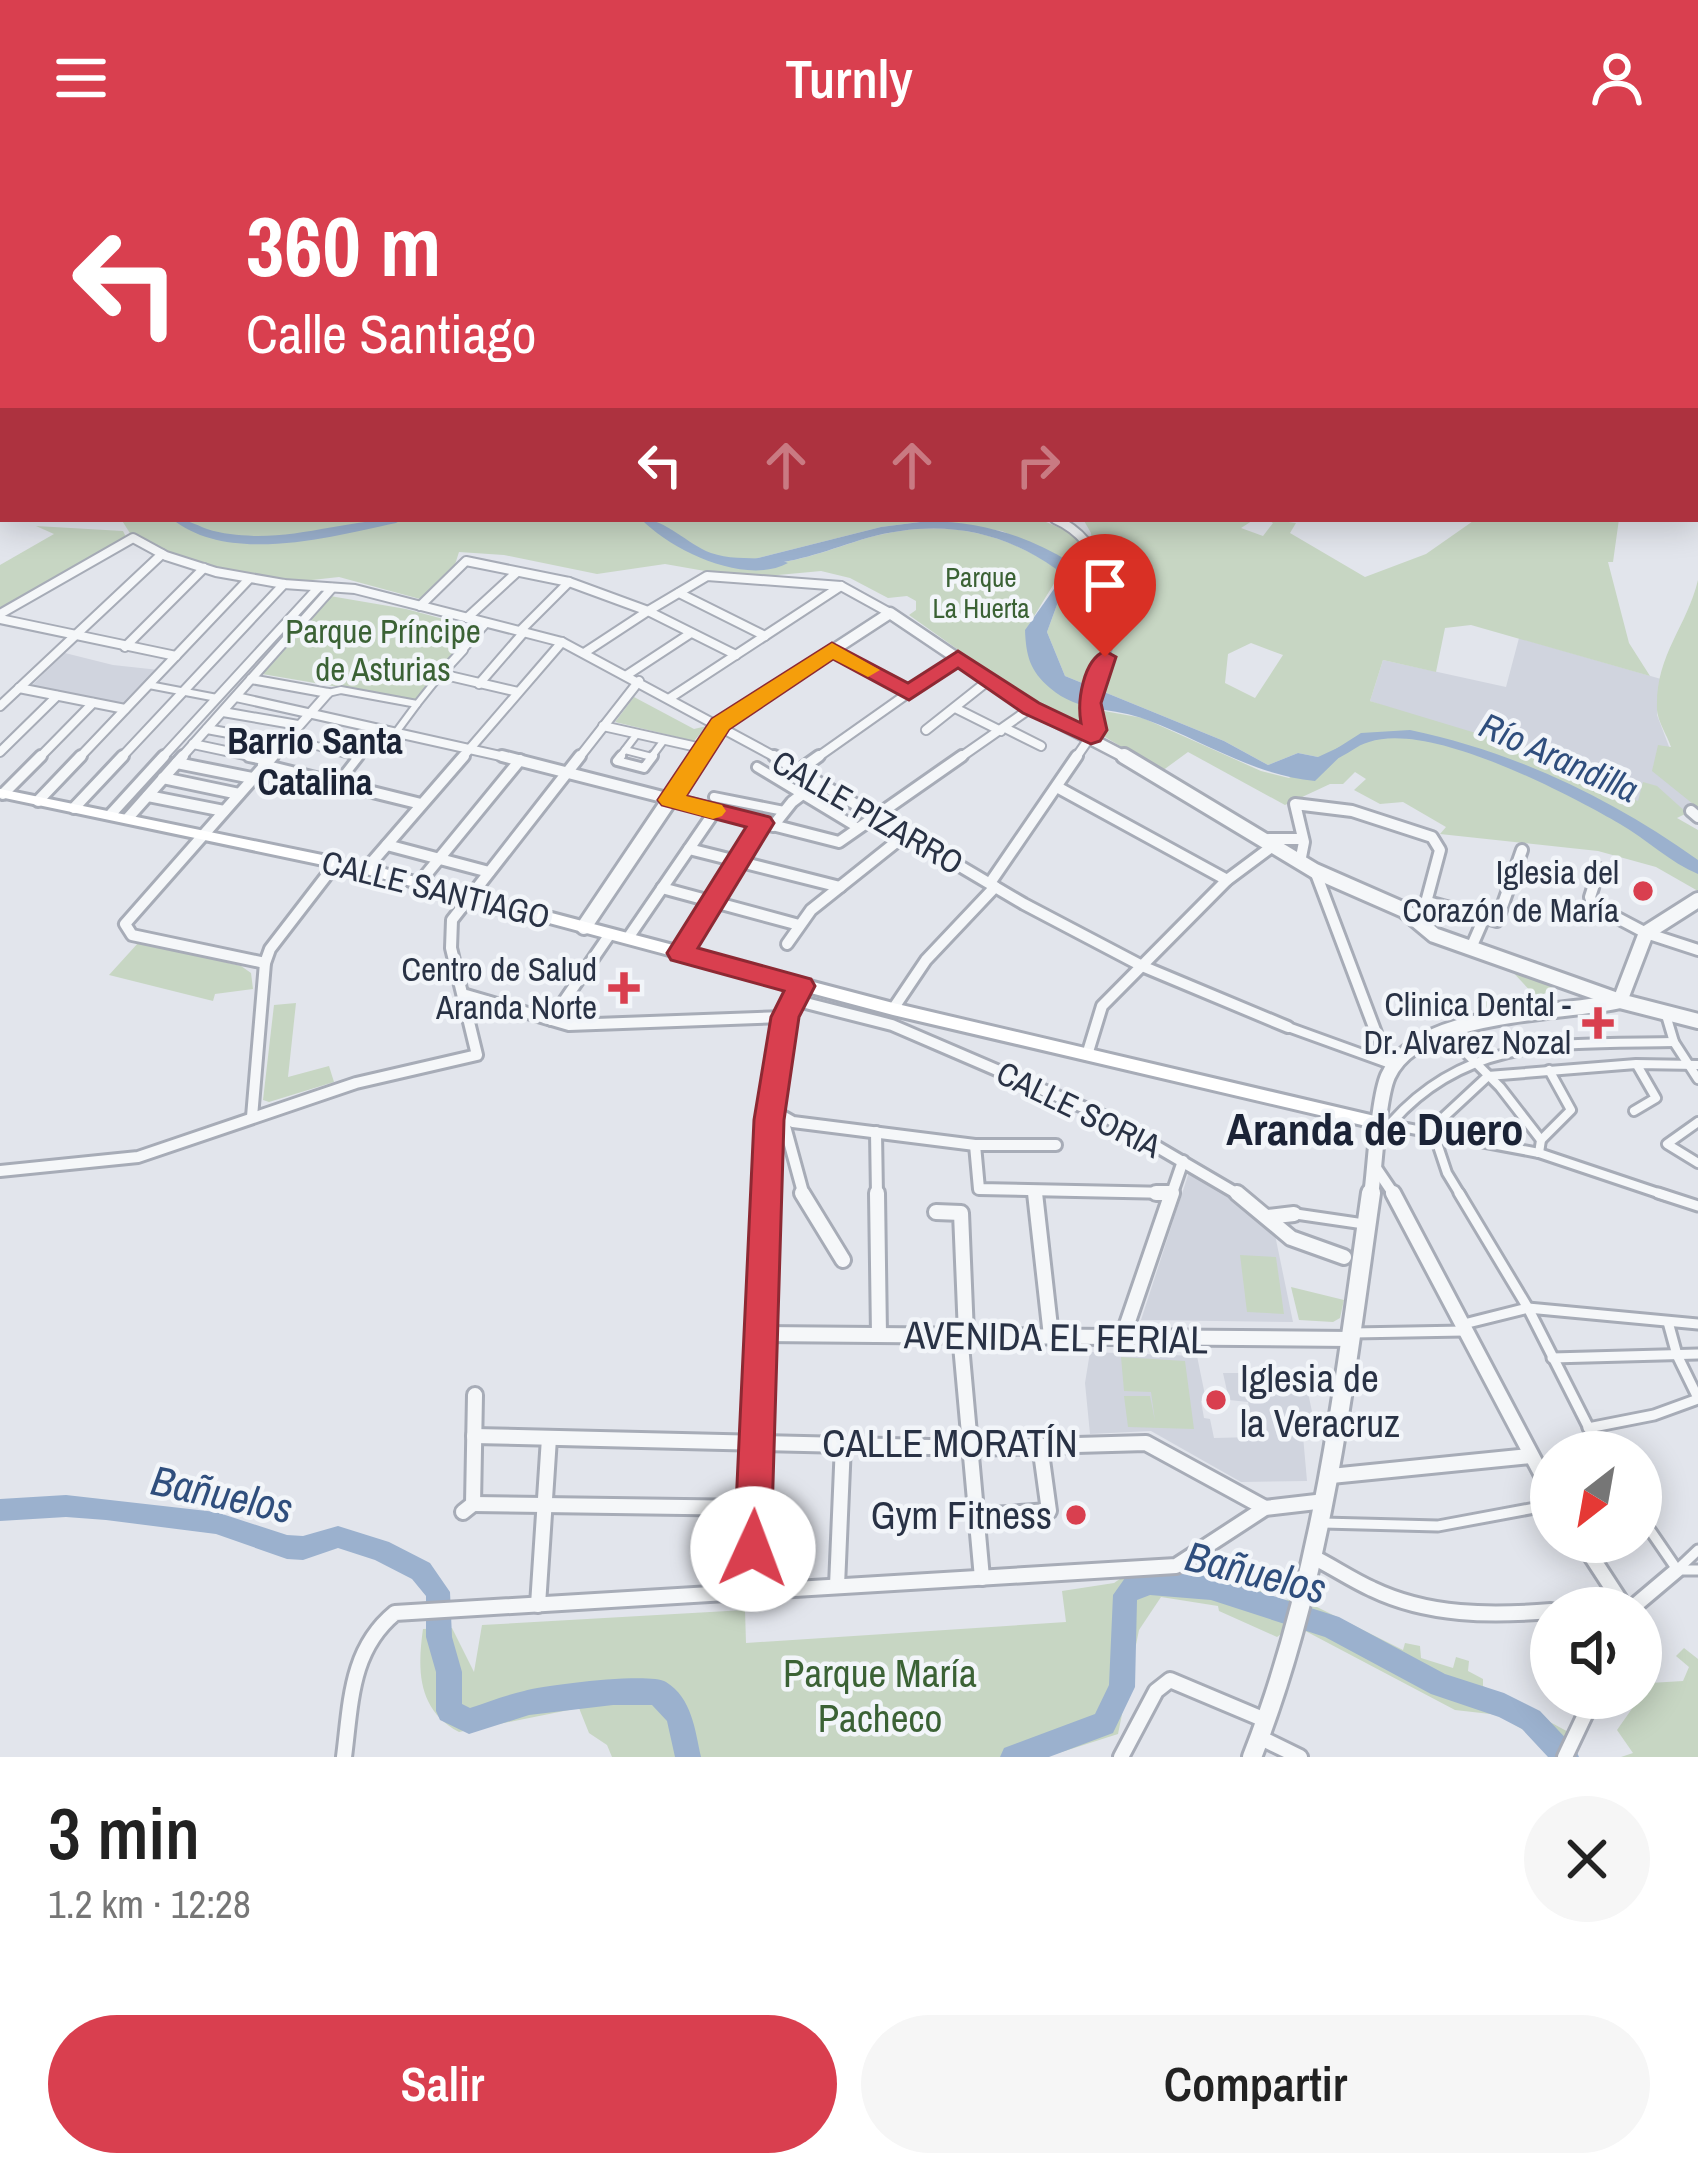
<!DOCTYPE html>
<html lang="es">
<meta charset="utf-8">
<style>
:root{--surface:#fff;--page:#f6f6f6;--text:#222;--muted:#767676;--accent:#d93f4f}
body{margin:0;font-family:"Archivo Narrow",sans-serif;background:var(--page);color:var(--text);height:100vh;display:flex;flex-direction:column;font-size:45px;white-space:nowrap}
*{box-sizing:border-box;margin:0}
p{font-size:39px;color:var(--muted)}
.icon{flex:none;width:66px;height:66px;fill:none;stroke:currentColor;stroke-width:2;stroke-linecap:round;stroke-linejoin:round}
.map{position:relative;height:1601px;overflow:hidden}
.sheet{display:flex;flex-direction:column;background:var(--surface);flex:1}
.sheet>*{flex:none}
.hud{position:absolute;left:0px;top:0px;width:1698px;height:366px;box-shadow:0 6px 30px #0003;background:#d93f4f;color:#fff;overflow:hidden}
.needle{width:78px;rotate:211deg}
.fabs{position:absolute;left:1530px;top:1275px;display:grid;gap:24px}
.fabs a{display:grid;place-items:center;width:132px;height:132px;border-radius:50%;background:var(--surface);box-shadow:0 6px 30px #0003;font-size:60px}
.pin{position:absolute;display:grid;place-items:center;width:102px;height:102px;color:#fff;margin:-123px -51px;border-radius:50% 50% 50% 0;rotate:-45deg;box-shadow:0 0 12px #0007}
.pin .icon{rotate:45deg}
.me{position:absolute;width:132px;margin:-66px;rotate:2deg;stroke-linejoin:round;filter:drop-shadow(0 0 9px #0008)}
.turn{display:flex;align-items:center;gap:42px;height:252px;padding:0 48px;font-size:54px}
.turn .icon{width:156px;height:156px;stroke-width:2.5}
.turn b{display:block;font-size:84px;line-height:102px}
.lanes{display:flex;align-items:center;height:114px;padding:0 48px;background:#0003;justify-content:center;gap:60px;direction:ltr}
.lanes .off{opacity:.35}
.round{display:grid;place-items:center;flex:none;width:126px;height:126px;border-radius:63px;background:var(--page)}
.head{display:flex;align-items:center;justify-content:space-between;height:204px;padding:0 48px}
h1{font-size:72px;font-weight:600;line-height:90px}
.cta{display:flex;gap:24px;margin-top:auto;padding:24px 48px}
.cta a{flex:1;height:138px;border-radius:72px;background:var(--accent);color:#fff;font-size:48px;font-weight:600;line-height:138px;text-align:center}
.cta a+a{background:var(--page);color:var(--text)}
header{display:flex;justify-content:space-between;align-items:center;height:156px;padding:0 48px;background:var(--accent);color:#fff;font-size:54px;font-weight:600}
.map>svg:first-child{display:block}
</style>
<header><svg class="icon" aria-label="menu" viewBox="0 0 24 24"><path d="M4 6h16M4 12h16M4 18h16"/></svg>Turnly<svg class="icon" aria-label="person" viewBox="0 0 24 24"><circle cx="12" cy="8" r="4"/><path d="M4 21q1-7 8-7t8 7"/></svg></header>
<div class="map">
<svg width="1698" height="1601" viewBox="0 0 1698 1601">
<rect width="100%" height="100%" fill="#e2e5ec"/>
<g fill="#d0d4de">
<polygon points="1519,482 1661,523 1657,559 1676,609 1698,640 1698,653 1676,661 1545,607 1370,545 1383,504 1506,531"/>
<polygon points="65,497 113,509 159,514 128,546 119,549 30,531"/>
<polygon points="1190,1013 1256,1055 1274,1074 1293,1166 1141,1164"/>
<polygon points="1090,1196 1197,1200 1206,1244 1201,1245 1204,1262 1210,1263 1214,1282 1254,1281 1248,1246 1229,1244 1223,1217 1304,1217 1317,1280 1303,1280 1307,1325 1241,1326 1151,1275 1090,1278 1085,1227"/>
</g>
<g fill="#c7d6c3" fill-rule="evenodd">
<path d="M121,363H1038C1065,373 1086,382 1094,411L1091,377L1083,363H1255L1241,372L1263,380L1273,367L1266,363L1296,367L1290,377L1365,421L1426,398L1476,363H1619L1613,406H1608L1629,487L1650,520L1471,469L1445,472L1436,516L1383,504L1370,545L1489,581L1638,645L1643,626L1657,630L1687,657L1677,662L1698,674V735L1656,711L1598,695L1440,678L1446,671L1403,646L1380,648L1354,634L1366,623L1355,616L1343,628H1330L1285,649L1188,596L1162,615L1105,581L1087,553L1082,556L1086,573L1019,537L909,459L916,454V445L907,440L888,442L850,422L821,415L745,422L665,408L597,418L504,399L459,396L452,418L420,443L339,421L294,426L195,407L133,382ZM928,365L1002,375L1071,407L1077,430L1058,446L1047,476L1065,520L1224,585L1268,609L1298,597L1318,601L1289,622L1261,615L1143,562L1087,552L1025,475L1058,421L1056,412C998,372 935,363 867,382C824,395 785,413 738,407L881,371ZM1251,487L1283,499L1255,542L1225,527L1228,498Z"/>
<polygon points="36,370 123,375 126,381 0,454 0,409 54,378"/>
<path d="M1698,424V652L1652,615L1658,589L1671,591C1667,579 1658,566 1657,554C1655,499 1686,473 1698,424Z"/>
<polygon points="330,440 406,453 481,473 415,544 262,518"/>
<polygon points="634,541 694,573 707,570 694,585 615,566"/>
<polygon points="139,786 241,810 251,817 253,833 215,838 213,845 109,819"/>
<polygon points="1509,812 1559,831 1539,840 1554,847 1480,860 1480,849 1486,845 1535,840"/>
<polygon points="296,847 288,921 329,910 334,926 269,946 263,944 274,849"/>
<polygon points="1240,1099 1276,1101 1284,1158 1247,1156"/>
<polygon points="1291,1131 1344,1144 1340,1162 1333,1166 1299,1164"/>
<polygon points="1121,1201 1185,1205 1194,1273 1128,1271 1124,1240 1150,1240 1155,1265 1151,1236 1124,1235"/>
<path d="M1136,1412L1192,1419L1231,1433L1260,1434L1280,1444L1301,1443L1403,1494L1405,1487L1420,1490L1421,1502L1453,1512L1456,1501L1469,1505L1468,1515L1483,1523V1530L1574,1579L1566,1600L1499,1559L1455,1554L1294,1469L1277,1481L1219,1455L1218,1450L1161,1441L1139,1474L1118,1578L1046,1601H612L607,1589L589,1577L579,1552L459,1576C418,1554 417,1515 423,1473L452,1472L474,1516L482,1469L745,1454L746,1487L1066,1466L1062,1435L1114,1427Z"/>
<polygon points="1684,1492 1698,1503 1698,1601 1621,1601 1633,1597 1617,1574 1650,1527 1683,1525 1689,1511 1676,1500"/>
</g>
<path fill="#9bb1ce" d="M928,365C981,366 1027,379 1071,407L1077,431L1058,446L1047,476L1065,520L1224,585L1268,609L1298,597L1318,601L1359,582L1315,625C1253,619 1204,585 1147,564C1115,551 1078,557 1050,532C1030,515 1026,500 1025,474L1056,430V413C998,372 936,363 867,382C823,395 785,413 738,407L881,371Z"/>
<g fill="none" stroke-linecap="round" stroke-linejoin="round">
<g fill="#9bb1ce" fill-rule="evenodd">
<rect x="0" y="208" width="3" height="8"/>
<path d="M172,363C187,363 194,368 207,373C222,378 238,379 254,380C304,381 353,363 403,363L396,367C331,381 229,409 172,363Z"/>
<path d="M641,363C666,363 687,388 711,397C736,406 772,399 788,407C746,430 672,395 641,363Z"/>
<path d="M1410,574C1515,596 1611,642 1698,704V718C1671,707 1646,683 1620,668C1566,637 1430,565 1369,586C1357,589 1347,599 1336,603L1328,598L1361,577Z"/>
<path d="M66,1339L216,1356L287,1379L303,1380L338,1370L389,1386L430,1407L450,1436L452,1481L462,1516V1548L470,1552C488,1546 506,1539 524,1535C546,1529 649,1516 666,1526C692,1542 695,1574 701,1601H675L667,1565L652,1549H613L529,1559L469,1578L440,1564L436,1555V1516L426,1481V1440L412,1423L375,1404L338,1392L303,1404L287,1403L216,1378L106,1364L66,1361L0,1365V1343Z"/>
<polygon points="1150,1415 1211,1420 1339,1461 1445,1518 1504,1537 1540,1555 1575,1592 1579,1601 1548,1601 1522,1573 1499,1561 1431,1538 1325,1481 1211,1444 1150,1439 1137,1444 1135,1531 1113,1577 1049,1601 1000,1601 1004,1592 1095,1558 1109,1529 1113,1439 1125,1422"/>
</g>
<g stroke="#a7acb7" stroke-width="10">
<g id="pedestrian-far2">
<polyline points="463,494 487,467"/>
<polyline points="149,529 217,542"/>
<polyline points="328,537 341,534 417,548 441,518"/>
<polyline points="397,575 417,548"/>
<polyline points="287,582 357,601"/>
<polyline points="625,594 652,601"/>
<polyline points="357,603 381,573"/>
<polyline points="618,603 637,578"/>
<polyline points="650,603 664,584"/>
</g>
</g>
<g stroke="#a7acb7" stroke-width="14">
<g id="pedestrian-far1">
<polyline points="621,600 617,605 644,612 653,600"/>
<polyline points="757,611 858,672"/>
<polyline points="338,627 359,600"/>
<polyline points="714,641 784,655"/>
<polyline points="1666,859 1674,886 1698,923"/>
<polyline points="1288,871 1393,909"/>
<polyline points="1446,877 1500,931 1541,984 1539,997"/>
<polyline points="1634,955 1656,942 1637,909"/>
<path d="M1392,966C1469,879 1567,888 1674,886"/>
<polyline points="1698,966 1667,988 1698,1007"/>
<polyline points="1380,967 1539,997 1667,1040"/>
<polyline points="1541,984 1571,954 1549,914"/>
<polyline points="1461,1040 1447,1017 1432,972 1488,920 1636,908 1698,909"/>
</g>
</g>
<g stroke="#a7acb7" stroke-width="15">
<g id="pedestrian">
<polyline points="1459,1037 1528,1152 1601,1296"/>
<polyline points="1658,1037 1698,1050"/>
<polyline points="1296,1058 1364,1068"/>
<polyline points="1668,1166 1677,1199 1698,1242"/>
<polyline points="1464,1168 1528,1152 1698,1168"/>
<polyline points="1353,1177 1464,1175"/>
<polyline points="1552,1202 1698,1198"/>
<polyline points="1588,1272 1654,1259 1698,1243"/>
<polyline points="1641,1361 1676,1412"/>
<polyline points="1323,1367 1438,1370 1551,1349"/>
<polyline points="1678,1413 1698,1394"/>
<polyline points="1678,1414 1698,1414"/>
</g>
</g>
<g stroke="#a7acb7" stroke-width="9">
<polyline id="minor-far3" points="329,0 336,3"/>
</g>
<g stroke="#a7acb7" stroke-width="12">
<g id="minor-far2">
<path d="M1055,363C1107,386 1117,449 1105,501C1099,527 1089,546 1095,574L1075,603"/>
<polyline points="679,437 765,480"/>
<polyline points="420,450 466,405 569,426 648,455 707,420 841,430 890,457"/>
<polyline points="0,458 133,382 166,400 216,416 284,428 355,433 562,486 779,603"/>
<polyline points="467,462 516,417"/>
<polyline points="0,463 176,500"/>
<polyline points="520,475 569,426"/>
<polyline points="125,491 204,412"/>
<polyline points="463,494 441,518 518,536"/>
<polyline points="833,494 909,537"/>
<polyline points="584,497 648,455 736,499"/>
<polyline points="627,519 691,477"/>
<polyline points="251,523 328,537"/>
<polyline points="479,528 524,476"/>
<polyline points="19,532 125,553"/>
<polyline points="236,541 514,603"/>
<polyline points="670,542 841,430"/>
<polyline points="0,550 162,398"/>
<polyline points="955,552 1001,575"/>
<polyline points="223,556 298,569"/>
<polyline points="603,570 706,593"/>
<polyline points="1005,572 1041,590"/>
<polyline points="207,573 282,587"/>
<polyline points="926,574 989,524"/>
<polyline points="193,588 264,603"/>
<polyline points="0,596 57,540"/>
<polyline points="38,603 93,547"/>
<polyline points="78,603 249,423"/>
<polyline points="120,603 284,428"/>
<polyline points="161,603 318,432"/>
<polyline points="180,603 332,432"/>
<polyline points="270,603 328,537"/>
<polyline points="461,603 562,486"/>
<polyline points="578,603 639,525"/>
<polyline points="815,603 958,502"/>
<polyline points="958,603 1031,552"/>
</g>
</g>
<g stroke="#a7acb7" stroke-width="16">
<g id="minor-far1">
<polyline points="249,600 268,604"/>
<polyline points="502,600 839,686 962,600"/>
<polyline points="774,600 1024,748 1142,810 1288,871"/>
<polyline points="177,607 252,622"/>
<polyline points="263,609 421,648"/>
<polyline points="798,615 819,600"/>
<polyline points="163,622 239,638"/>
<polyline points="1057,631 1227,724"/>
<polyline points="3,638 41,600"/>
<polyline points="148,640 224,655"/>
<polyline points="38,645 81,600"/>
<polyline points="74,652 123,600"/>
<polyline points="1691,655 1698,661"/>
<polyline points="111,658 164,600"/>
<polyline points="128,662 183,600"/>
<polyline points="773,670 792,646 817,627"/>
<polyline points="1269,683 1300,683"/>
<polyline points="387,689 489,716"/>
<polyline points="689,693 840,731"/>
<polyline points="1300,706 1304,686 1295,648 1352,655 1432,681 1440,694 1421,765"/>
<polyline points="366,713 464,600"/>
<polyline points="1599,713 1590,741 1593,749 1646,777 1698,794"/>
<polyline points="1315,715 1384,898 1394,909"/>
<polyline points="420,726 520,604"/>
<polyline points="990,727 1077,600"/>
<polyline points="662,732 799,769"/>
<polyline points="1428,746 1497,765 1522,694"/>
<polyline points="628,782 715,655"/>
<polyline points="787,788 811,754 905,679"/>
<polyline points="1471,792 1484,762"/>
<polyline points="681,797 761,667"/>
<polyline points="265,807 132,779 125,768 273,600"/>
<polyline points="466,839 569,869 785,861"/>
<polyline points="794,844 892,869 1106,961 1241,1040"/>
<polyline points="893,853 926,804 995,731"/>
<polyline points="551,864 610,778"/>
<polyline points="1087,899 1102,850 1227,724 1274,689"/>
<polyline points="770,953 793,966 975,989 1056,989"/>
<polyline points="252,961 265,807 270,793 337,706"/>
<polyline points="783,963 804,1040"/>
<polyline points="876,976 877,1040"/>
<polyline points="975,989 979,1033 1171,1037"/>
<polyline points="1374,1009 1395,1040"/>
<polyline points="0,1015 138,1001 356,927 477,899 451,792 452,764 580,600"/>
<polyline points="1035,1035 1036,1040"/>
<path d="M766,1040C769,970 769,893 801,830"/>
<polyline points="1171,1040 1183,1005"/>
</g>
</g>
<g stroke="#a7acb7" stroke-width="20">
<g id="minor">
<polyline points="802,1037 843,1104"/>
<polyline points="877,1037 879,1179"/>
<polyline points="1035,1037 1051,1180"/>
<polyline points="1156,1037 1171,1037"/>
<polyline points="1237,1037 1291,1082 1344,1101"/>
<polyline points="1393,1037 1551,1336"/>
<polyline points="936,1056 961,1057 966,1178"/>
<polyline points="1268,1061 1294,1058"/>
<polyline points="760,1178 1350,1183"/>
<polyline points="960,1178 982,1422"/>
<polyline points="1123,1180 1172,1037"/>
<polyline points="474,1280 971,1292 1146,1287 1265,1352"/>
<polyline points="1331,1320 1530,1300"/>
<polyline points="473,1348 754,1352"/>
<polyline points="463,1356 473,1348 475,1239"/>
<polyline points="978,1360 1049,1355 1040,1289"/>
<polyline points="1582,1386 1625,1452"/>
<path d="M1313,1401C1333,1411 1352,1424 1372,1433C1428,1460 1491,1460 1551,1455"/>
<polyline points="837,1430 843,1288"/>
<polyline points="752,1434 766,1037"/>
<polyline points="538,1449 549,1282"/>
<polyline points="1577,1452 1614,1452"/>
<polyline points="1632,1452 1677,1414"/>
<polyline points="1263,1583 1300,1601"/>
<path d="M344,1601C351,1547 350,1494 395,1457L1176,1410L1265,1352L1325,1345"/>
<polyline points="1121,1601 1156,1535 1170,1524 1265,1564"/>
<polyline points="1565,1601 1593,1542"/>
</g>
</g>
<g stroke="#a7acb7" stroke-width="15">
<polyline id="tertiary-far2" points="697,603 720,568 890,457 1031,552 1129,603"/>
</g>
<g stroke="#a7acb7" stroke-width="20">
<g id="tertiary-far1">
<polyline points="1124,600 1315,715 1404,754 1434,779 1620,845 1698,865"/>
<polyline points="584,771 699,600"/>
<polyline points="1620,845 1646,777 1698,744"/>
<path d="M1371,1040C1375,1011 1378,943 1388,920C1418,854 1559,859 1620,845"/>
</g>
</g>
<g stroke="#a7acb7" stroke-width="24">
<path id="tertiary" d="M1252,1601C1323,1421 1344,1227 1371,1037"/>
</g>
<g stroke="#a7acb7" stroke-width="6">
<polygon id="secondary" points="0,633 366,708 893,847 1379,961 1385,962 1387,967 1385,972 1379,973 893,859 366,718 0,641"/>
</g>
<use href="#pedestrian-far2" stroke="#f5f7f9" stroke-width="6"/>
<use href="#pedestrian-far1" stroke="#f5f7f9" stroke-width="8"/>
<use href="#pedestrian" stroke="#f5f7f9" stroke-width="9"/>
<use href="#minor-far3" stroke="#f5f7f9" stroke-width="6"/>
<use href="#minor-far2" stroke="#f5f7f9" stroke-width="8"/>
<use href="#minor-far1" stroke="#f5f7f9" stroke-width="10"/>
<use href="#minor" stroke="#f5f7f9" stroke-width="14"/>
<use href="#tertiary-far2" stroke="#f5f7f9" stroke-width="10"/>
<use href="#tertiary-far1" stroke="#f5f7f9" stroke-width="14"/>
<use href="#tertiary" stroke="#f5f7f9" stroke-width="18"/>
<use href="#secondary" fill="#fff" fill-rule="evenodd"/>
</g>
<path fill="#d93f4f" stroke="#8d2933" stroke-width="3" d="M832,487L908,527L958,495L1039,547L1081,567C1077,545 1083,504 1105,495L1116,501L1101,547L1107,574L1100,585L1091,588L1023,557L958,512L909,544L833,503L729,573L686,640L770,661L774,667L698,792L811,823L815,830L799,861L784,964L771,1393L766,1406L753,1411L740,1406L734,1393L754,964L771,861L784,835L671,804L667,797L746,671L662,649L658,644L712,563Z"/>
<polygon fill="#f59e0b" points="832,487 880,514 868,521 833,503 729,573 686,640 722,649 726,655 722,660 713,663 662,649 658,644 712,563"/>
<g fill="#d93f4f" stroke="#f2f5f9" stroke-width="4.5">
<circle cx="1643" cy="735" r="12"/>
<path d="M618 814h12v12h12v12h-12v12h-12v-12h-12v-12h12z"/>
<path d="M1592 849h12v12h12v12h-12v12h-12v-12h-12v-12h12z"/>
<circle cx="1216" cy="1244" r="12"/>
<circle cx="1076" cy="1359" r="12"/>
</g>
<g text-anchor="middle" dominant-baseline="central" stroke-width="9" stroke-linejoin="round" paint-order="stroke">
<g font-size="27" fill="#3b6235" stroke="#f2f5f9">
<text x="981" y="421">Parque<tspan x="981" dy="31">La Huerta</tspan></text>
</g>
<g font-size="33" fill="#3b6235" stroke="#f2f5f9">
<text x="383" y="475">Parque Príncipe<tspan x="383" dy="38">de Asturias</tspan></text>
</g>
<g font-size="33" fill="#293245" stroke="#f2f5f9">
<text transform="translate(868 656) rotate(30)">CALLE PIZARRO</text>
<text transform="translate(436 733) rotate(14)">CALLE SANTIAGO</text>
<text transform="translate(1079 953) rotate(26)">CALLE SORIA</text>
</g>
<g font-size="33" fill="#293245" stroke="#f2f5f9" text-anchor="end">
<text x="1619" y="716">Iglesia del<tspan x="1619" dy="38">Corazón de María</tspan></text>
<text x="597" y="813">Centro de Salud<tspan x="597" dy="38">Aranda Norte</tspan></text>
<text x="1571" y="848">Clinica Dental -<tspan x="1571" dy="38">Dr. Alvarez Nozal</tspan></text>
</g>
<g font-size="36" font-weight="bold" fill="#1b2336" stroke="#f2f5f9">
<text x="315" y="585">Barrio Santa<tspan x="315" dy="41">Catalina</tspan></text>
</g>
<g font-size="36" font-style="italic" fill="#2f4e7d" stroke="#f2f5f9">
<text transform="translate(1559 601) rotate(24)">Río Arandilla</text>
</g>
<g font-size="39" fill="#293245" stroke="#f2f5f9">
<text transform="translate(1056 1181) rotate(1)">AVENIDA EL FERIAL</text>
<text x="950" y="1287">CALLE MORATÍN</text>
</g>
<g font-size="39" fill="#293245" stroke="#f2f5f9" text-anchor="start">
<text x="1240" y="1222">Iglesia de<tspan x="1240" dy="45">la Veracruz</tspan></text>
<text x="1052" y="1359" text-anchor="end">Gym Fitness</text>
</g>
<g font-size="39" fill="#3b6235" stroke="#f2f5f9">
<text x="880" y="1517">Parque María<tspan x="880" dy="45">Pacheco</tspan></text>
</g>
<g font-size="42" font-style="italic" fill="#2f4e7d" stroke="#f2f5f9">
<text transform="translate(222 1338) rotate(12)">Bañuelos</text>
<text transform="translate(1256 1416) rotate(14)">Bañuelos</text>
</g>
<g font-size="45" font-weight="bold" fill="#1b2336" stroke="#f2f5f9">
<text x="1375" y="972">Aranda de Duero</text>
</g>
</g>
</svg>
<div class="fabs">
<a><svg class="needle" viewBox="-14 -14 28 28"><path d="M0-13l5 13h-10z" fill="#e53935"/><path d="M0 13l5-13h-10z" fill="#767676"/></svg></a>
<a><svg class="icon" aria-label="sound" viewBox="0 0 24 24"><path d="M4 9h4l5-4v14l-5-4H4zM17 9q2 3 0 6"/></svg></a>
</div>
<div class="pin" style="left:1105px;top:501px;background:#d93025"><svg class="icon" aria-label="arrive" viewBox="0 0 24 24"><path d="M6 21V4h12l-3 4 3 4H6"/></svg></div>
<svg class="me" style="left:753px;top:1393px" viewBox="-20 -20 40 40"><circle r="19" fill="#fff"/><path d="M0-13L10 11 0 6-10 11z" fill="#d93f4f"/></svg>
<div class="hud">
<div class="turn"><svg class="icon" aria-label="left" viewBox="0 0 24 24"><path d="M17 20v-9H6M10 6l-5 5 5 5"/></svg><div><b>360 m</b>Calle Santiago</div></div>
<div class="lanes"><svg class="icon" aria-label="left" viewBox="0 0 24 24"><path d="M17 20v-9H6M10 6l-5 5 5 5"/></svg><svg class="icon off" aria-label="ahead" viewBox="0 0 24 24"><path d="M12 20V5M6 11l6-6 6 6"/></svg><svg class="icon off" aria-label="ahead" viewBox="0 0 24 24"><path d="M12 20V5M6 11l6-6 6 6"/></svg><svg class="icon off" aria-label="right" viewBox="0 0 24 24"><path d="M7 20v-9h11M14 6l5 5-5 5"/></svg></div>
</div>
</div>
<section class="sheet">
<div class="head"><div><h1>3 min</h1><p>1.2 km · 12:28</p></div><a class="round"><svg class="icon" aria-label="close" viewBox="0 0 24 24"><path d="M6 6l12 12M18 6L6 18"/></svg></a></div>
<div class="cta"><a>Salir</a><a>Compartir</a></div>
</section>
